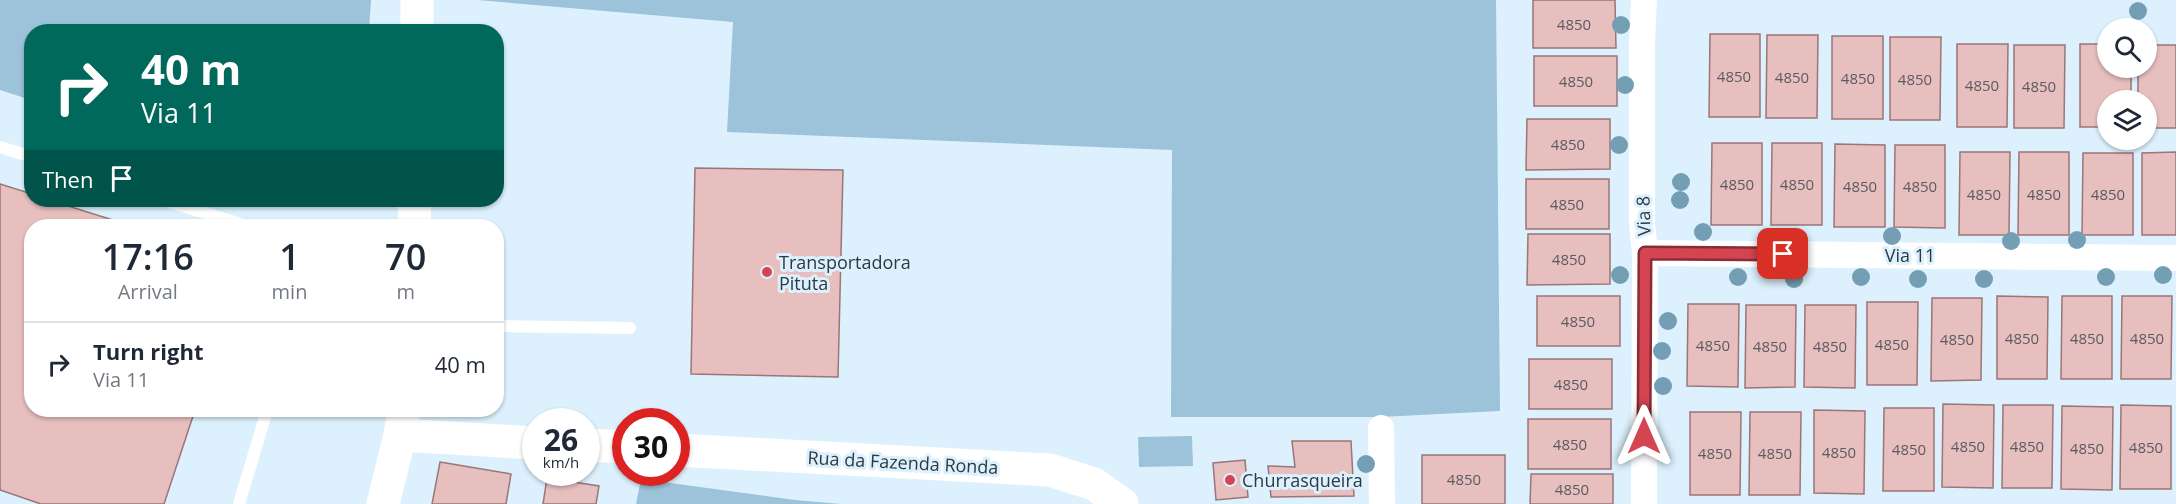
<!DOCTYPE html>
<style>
:root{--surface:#fff;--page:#f2f2f3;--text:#1f2937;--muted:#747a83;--line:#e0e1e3}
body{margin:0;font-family:"Open Sans",sans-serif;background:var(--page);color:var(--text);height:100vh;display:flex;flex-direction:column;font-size:22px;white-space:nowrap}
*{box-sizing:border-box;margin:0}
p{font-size:20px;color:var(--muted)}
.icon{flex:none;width:33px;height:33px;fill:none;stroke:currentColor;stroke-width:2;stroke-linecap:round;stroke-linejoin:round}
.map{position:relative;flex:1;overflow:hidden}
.side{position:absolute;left:24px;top:219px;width:480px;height:198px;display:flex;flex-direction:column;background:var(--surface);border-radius:24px;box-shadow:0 2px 4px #0004}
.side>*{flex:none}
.hud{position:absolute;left:24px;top:24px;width:480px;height:183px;border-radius:24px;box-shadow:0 2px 4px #0004;background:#00695c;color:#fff;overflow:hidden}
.buttons{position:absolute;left:2097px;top:18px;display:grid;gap:12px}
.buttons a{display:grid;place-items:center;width:60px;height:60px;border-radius:50%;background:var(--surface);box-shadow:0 2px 4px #0004;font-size:30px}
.speed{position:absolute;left:522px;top:408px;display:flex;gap:12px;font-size:30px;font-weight:700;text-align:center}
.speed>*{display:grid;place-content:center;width:78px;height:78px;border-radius:50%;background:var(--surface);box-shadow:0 2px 4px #0004;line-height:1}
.speed small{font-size:15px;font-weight:400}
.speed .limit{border:9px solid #d22;background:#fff;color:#111}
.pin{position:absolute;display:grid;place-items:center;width:51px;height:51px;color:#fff;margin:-26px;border-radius:12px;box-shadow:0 3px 9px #0006}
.me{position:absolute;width:66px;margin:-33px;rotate:0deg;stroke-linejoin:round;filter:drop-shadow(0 0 4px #0008)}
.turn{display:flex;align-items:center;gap:21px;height:126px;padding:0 18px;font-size:27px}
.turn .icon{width:78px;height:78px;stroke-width:2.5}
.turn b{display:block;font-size:42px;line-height:51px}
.then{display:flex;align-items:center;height:57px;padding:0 18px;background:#0003;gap:12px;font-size:22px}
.eta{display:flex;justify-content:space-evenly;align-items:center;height:102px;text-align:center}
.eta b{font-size:36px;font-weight:600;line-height:42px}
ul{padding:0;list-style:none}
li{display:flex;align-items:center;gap:18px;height:84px;padding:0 18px;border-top:2px solid var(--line)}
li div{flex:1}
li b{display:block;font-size:22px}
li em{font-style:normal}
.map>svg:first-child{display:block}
</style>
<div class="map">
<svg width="2176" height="504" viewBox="0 0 2176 504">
<rect width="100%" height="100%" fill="#dcf1fd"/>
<g fill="#9cc3da">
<polygon points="0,0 371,0 369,31 32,32 31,100 0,90"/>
<polygon points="477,0 1496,0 1500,411 1380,417 1171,417 1172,150 727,132 733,22"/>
<polygon points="1192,436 1193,466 1139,467 1138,437"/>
<polygon points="641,479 795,500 841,504 636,504"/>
</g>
<g fill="#e7bfbf" stroke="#9a7676" stroke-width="1.5">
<polygon points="1533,0 1615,0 1616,48 1533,48"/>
<polygon points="1710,34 1760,34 1760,117 1709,117"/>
<polygon points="1767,35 1818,35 1817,118 1766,118"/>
<rect x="1832" y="36" width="51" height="83"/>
<polygon points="1890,37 1941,37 1940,120 1890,120"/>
<polygon points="1957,44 2008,44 2007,127 1957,127"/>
<polygon points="2080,44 2108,44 2108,68 2131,68 2131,100 2108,100 2108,127 2080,127"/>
<polygon points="2014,45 2065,45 2064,128 2014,128"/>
<polygon points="2146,45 2176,45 2176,128 2146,128 2146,100 2138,100 2138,68 2146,68"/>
<rect x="1534" y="56" width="83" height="50"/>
<polygon points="1527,119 1610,119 1610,169 1526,170"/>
<polygon points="1712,143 1762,143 1762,225 1711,225"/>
<polygon points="1772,143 1822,143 1822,225 1771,225"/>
<polygon points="1835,144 1885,145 1885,227 1834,227"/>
<polygon points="1895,145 1945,145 1945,228 1894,227"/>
<polygon points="1960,152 2010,152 2009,235 1959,235"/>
<polygon points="2019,152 2069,152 2069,235 2018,235"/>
<polygon points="2176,152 2176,235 2142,235 2142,153"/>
<polygon points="2083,153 2133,153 2133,235 2082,235"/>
<polygon points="695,168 843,170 838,377 691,374"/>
<rect x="1526" y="179" width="83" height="50"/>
<polygon points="0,184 32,194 32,200 49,200 132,226 32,226 32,410 195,410 164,504 41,504 0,490"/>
<polygon points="1528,234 1610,234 1610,284 1527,285"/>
<rect x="1537" y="296" width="83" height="50"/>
<polygon points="1997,296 2048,297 2047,379 1997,379"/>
<polygon points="2062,296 2112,296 2112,379 2061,379"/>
<polygon points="2122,296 2172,296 2171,379 2121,379"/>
<polygon points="1932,298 1982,298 1981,380 1931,381"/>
<polygon points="1867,302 1918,302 1917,385 1867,385"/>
<polygon points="1688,304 1739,304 1738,387 1687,386"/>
<polygon points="1746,305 1796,305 1795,387 1745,388"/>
<polygon points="1805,305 1856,305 1855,388 1804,387"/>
<rect x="1529" y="359" width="83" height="50"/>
<polygon points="1943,404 1994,405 1993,488 1942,487"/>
<polygon points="2003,405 2053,405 2052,488 2002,488"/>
<polygon points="2121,405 2171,406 2171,489 2120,489"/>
<polygon points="2062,406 2113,407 2112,490 2061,489"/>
<polygon points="1884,408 1934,408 1934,491 1883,491"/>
<polygon points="1814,410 1865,411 1864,494 1814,493"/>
<polygon points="1690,412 1741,412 1740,495 1690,495"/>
<polygon points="1750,412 1801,412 1800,495 1749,495"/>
<rect x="1528" y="419" width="83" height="50"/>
<polygon points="1292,441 1351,441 1354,496 1271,497 1268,466 1295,467"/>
<rect x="1422" y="455" width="83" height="49"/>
<polygon points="1245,460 1248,497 1216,500 1213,463"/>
<polygon points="440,462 511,474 506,504 432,504"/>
<polygon points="1531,474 1613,474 1613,504 1530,504"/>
<polygon points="547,478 599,486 596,504 543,504"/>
</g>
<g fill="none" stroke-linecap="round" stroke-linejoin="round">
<g stroke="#fff" stroke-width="12">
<polyline points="0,147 32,157"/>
<polyline points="163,200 247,226"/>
<polyline points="496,326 630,328"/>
<polyline points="239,504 267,410"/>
</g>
<g stroke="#fff" stroke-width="26">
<polyline points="1644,0 1642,41 1642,224 1645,253 1644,504"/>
<polyline points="1645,253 2176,258"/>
<polyline points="1381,428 1382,504"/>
</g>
<g stroke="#fff" stroke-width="33">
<polyline points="400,435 536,443"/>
<polyline points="586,445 626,447"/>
<polyline points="676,450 1050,470 1094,484 1122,504"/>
</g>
<g stroke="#fff" stroke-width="33">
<polyline points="417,32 417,0"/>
<polyline points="414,226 415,200"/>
<polyline points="383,504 400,435 404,410"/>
</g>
</g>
<g fill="#749eb4">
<circle cx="2138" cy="11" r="9"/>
<circle cx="1621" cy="25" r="9"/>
<circle cx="1625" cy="85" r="9"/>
<circle cx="1619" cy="145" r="9"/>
<circle cx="1681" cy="182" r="9"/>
<circle cx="1680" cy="200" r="9"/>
<circle cx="1703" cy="232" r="9"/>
<circle cx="1892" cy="236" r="9"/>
<circle cx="1767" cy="237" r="9"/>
<circle cx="2077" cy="240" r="9"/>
<circle cx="2011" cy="241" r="9"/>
<circle cx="1620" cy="275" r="9"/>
<circle cx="2163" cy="275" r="9"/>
<circle cx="1738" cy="277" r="9"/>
<circle cx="1861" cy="277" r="9"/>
<circle cx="2106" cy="277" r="9"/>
<circle cx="1794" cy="279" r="9"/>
<circle cx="1918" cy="279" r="9"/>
<circle cx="1984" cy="279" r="9"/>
<circle cx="1668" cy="321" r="9"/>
<circle cx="1662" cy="351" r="9"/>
<circle cx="1663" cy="386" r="9"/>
<circle cx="1366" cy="464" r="9"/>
</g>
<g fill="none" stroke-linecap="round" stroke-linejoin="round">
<g stroke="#8a2c35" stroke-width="15">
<polyline id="route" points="1644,436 1645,253 1783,254"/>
</g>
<use href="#route" stroke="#d44451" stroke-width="10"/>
</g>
<g fill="#d44451" stroke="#dcf1fd" stroke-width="2">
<circle cx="767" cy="272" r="6"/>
<circle cx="1230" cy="480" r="6"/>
</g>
<g text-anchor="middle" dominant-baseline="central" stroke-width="6" stroke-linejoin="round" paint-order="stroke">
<g font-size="15" fill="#5b5b61">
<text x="1574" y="24">4850</text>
<text x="1734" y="76">4850</text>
<text x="1792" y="77">4850</text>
<text x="1858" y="78">4850</text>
<text x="1915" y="79">4850</text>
<text x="1576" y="81">4850</text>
<text x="1982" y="85">4850</text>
<text x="2039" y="86">4850</text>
<text x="1568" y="144">4850</text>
<text x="1737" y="184">4850</text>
<text x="1797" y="184">4850</text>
<text x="1860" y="186">4850</text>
<text x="1920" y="186">4850</text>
<text x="1984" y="194">4850</text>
<text x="2044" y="194">4850</text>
<text x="2108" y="194">4850</text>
<text x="1567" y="204">4850</text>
<text x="1569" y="259">4850</text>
<text x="1578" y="321">4850</text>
<text x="2022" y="338">4850</text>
<text x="2087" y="338">4850</text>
<text x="2147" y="338">4850</text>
<text x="1957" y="339">4850</text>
<text x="1892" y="344">4850</text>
<text x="1713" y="345">4850</text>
<text x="1770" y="346">4850</text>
<text x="1830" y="346">4850</text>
<text x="1571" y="384">4850</text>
<text x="1570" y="444">4850</text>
<text x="1968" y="446">4850</text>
<text x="2027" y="446">4850</text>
<text x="2146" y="447">4850</text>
<text x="2087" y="448">4850</text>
<text x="1909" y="449">4850</text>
<text x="1839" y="452">4850</text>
<text x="1715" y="453">4850</text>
<text x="1775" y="453">4850</text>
<text x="1464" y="479">4850</text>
<text x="1572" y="489">4850</text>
</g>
<g font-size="18" fill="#2c3a42" stroke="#dcf1fd">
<text transform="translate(1643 216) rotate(-92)">Via 8</text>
<text x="1910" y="255">Via 11</text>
<text transform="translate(903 462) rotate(3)">Rua da Fazenda Ronda</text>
</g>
<g font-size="18" fill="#2c3a42" stroke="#dcf1fd" text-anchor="start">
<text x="779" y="262">Transportadora<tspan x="779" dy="21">Pituta</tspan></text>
<text x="1242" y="480">Churrasqueira</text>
</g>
</g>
</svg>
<div class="buttons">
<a><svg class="icon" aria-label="search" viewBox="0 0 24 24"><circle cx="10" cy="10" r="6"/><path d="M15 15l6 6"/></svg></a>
<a><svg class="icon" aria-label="layers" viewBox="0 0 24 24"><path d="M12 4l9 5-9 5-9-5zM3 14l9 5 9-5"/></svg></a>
</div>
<div class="speed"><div>26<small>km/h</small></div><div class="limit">30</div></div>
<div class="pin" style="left:1783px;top:254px;background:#d93025"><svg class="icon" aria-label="arrive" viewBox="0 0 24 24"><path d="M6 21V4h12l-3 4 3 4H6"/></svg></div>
<svg class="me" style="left:1644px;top:436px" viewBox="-20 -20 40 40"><path d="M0-17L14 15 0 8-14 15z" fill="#d44451" stroke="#fff" stroke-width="4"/></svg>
<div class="hud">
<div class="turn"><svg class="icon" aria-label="right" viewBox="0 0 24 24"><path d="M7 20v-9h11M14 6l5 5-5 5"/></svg><div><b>40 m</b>Via 11</div></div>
<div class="then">Then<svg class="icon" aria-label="arrive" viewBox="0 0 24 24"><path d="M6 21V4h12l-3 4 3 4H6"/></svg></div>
</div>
<section class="side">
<div class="eta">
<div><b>17:16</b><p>Arrival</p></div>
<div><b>1</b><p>min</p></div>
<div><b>70</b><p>m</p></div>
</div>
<ul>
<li><svg class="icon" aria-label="right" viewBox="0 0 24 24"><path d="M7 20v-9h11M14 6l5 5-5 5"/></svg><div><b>Turn right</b><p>Via 11</p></div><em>40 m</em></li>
</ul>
</section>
</div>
